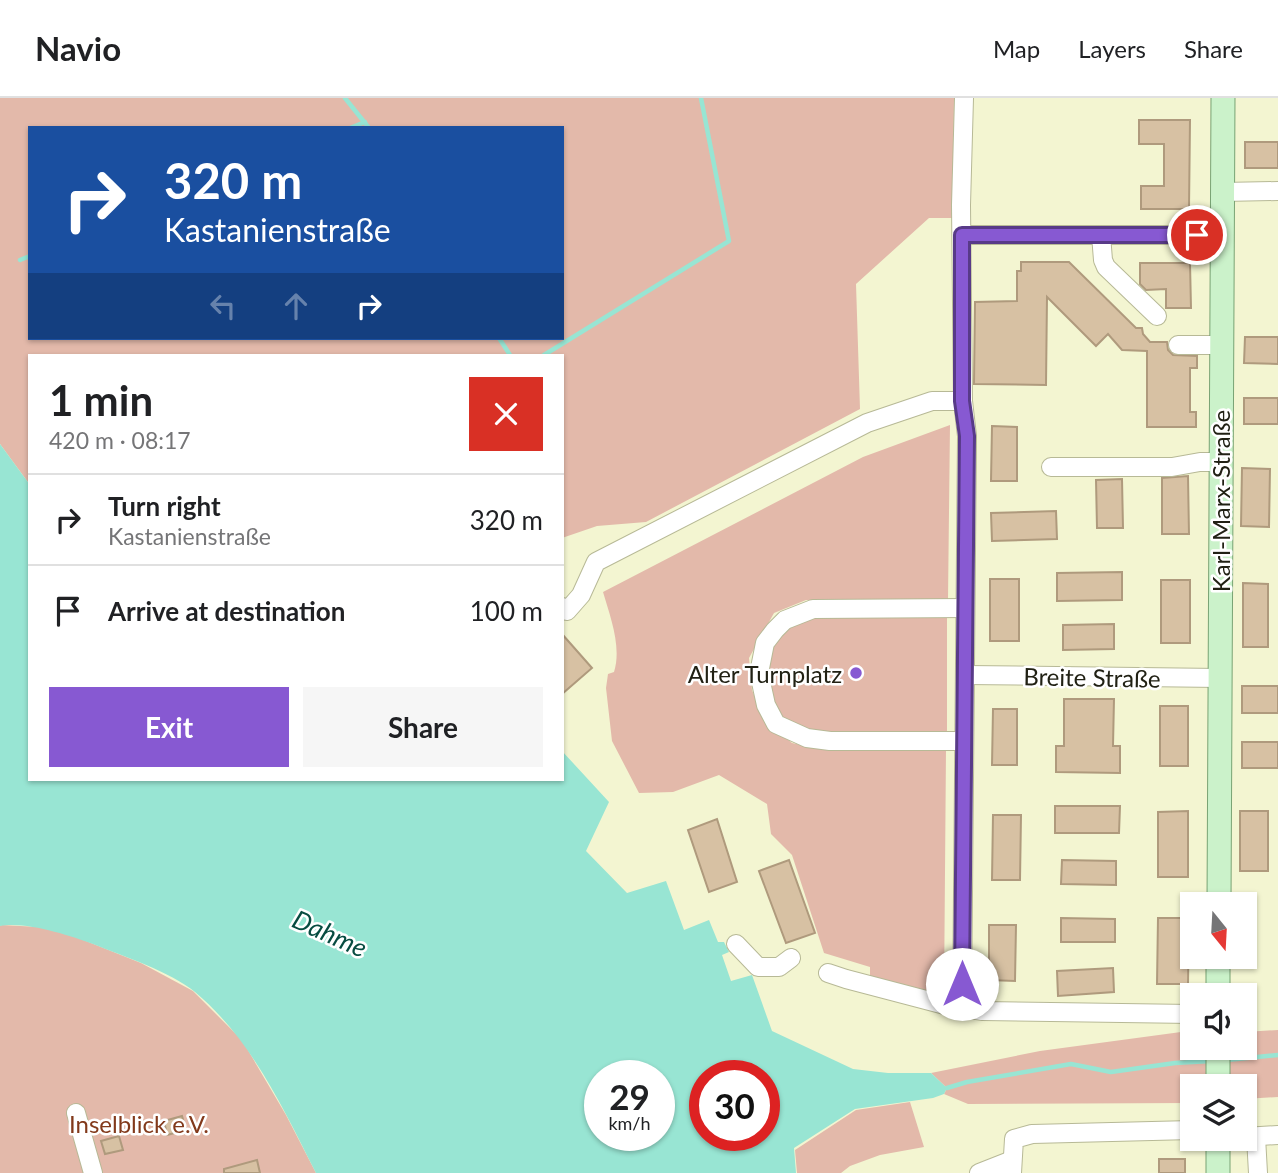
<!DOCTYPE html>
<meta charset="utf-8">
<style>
:root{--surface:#fff;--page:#f6f6f6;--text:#202124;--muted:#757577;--line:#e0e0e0;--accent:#8759d2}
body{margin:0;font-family:Lato,sans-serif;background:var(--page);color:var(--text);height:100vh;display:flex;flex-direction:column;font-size:26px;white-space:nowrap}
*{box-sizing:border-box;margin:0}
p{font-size:23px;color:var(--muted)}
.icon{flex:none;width:38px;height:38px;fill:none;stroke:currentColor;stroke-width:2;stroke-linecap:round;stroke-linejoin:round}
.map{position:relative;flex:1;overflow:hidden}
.details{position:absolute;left:28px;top:256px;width:536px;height:427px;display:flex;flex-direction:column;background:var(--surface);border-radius:0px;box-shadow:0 2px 5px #0004}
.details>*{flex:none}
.hud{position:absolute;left:28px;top:28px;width:536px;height:214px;border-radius:0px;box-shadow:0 2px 5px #0004;background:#1a4fa0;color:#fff;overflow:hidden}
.needle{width:46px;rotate:162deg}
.buttons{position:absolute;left:1180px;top:794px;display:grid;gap:14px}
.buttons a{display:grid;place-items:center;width:77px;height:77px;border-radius:0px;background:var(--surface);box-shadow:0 2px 5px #0004;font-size:35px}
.speed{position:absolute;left:584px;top:962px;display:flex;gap:14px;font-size:35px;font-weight:700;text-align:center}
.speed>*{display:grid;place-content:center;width:91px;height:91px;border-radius:50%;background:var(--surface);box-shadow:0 2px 5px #0004;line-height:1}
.speed small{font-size:18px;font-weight:400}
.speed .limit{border:10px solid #d22;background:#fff;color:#111}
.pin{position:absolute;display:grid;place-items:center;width:60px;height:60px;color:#fff;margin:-30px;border:4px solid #fff;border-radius:50%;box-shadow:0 2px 7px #0007}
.me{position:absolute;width:77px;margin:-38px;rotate:0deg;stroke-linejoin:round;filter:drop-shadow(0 0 5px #0008)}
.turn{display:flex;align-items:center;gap:24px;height:147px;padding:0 21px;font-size:32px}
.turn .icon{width:91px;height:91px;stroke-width:2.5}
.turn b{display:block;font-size:49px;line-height:60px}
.lanes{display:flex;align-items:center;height:66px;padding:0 21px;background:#0003;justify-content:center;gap:35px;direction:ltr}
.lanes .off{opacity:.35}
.round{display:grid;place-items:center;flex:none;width:74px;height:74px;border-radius:0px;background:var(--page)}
.headline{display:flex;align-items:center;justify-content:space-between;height:119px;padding:0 21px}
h1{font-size:42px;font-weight:700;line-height:52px}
.button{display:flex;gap:14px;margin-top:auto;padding:14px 21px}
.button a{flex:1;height:80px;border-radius:0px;background:var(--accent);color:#fff;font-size:28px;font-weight:700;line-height:80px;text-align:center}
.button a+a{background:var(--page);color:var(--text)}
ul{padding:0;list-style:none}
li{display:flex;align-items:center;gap:21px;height:91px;padding:0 21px;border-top:2px solid var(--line)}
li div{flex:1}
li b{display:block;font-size:26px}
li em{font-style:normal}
header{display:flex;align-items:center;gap:42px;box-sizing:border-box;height:98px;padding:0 35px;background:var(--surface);border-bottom:2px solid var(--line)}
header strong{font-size:33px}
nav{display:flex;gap:38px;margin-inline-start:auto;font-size:24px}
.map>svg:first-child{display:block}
</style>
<header>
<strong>Navio</strong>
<nav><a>Map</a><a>Layers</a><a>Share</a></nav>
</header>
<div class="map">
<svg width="1278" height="1075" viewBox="0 0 1278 1075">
<rect width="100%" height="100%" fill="#f3f5d1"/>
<g fill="#e3b9aa" fill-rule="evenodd">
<path d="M0,0H954L953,120H929L856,186L860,311L646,424L597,428L562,440V257H30V387L0,346ZM30,30H562V240H30Z"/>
<path d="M950,327L948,501L806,502L774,515L749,560L752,592L764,622L792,645L825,652L946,651L944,898L870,881V869L824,855L792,757L771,736L767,706L719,677L673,694L639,695L612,643L606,590L608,576L614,574C622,549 610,518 603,494L863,359Z"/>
<polygon points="809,516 947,517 947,637 827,638 785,623 773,608 766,563 773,543 788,526"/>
<polygon points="2,827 39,829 71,837 141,865 193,893 242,942 286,1017 316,1075 0,1075 0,828"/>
<polygon points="1278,932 1278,999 1244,1001 1244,989 1192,989 1192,1005 968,1006 944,996 947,990 931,975 1040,953 1181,934 1192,935 1192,950 1244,950 1244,934"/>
<polygon points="910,1004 924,1049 880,1057 850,1068 841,1075 797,1075 795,1052 856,1012"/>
</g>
<path fill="#98e5d3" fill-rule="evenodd" d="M0,346L30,387V681H562V653L609,704L586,753L627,795L666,783L684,832L709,822L718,844H724L729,854L722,857L731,883L752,877L772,933L853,971L888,975H931L947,990L944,996L933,1000L855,1011L794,1050L796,1075H316C283,1010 252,942 195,894C171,874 123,858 93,846C69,837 25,823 0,828ZM600,978H660V1038H600ZM705,978H765V1038H705Z"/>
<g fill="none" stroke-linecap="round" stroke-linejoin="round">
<g stroke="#98e5d3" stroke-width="4.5">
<polyline points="345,0 369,30"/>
<polyline points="350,30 365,24"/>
<polyline points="20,162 30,158"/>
<polyline points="499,240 510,257"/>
<polyline points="544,257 729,143 701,0"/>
<polyline points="1227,962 1278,957"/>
<polyline points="947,990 967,984 1071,966 1111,974 1175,965 1211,963"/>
</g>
</g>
<g fill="#d7c1a3" stroke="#af9a7d" stroke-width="2">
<polygon points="1139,22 1190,22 1189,111 1141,111 1141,88 1164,88 1164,46 1139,46"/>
<rect x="1245" y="44" width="33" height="26"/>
<polygon points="1021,164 1069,164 1136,230 1142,230 1143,236 1150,244 1167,244 1168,252 1173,257 1197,258 1197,270 1190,270 1190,314 1196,314 1196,329 1147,329 1147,253 1122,252 1108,236 1096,248 1047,199 1046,287 974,286 975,204 1017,203 1017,173 1021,173"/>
<polygon points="1140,165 1190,165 1191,210 1166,210 1166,191 1146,192 1140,186"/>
<polygon points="1245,239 1278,239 1278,266 1244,265"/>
<rect x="1244" y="300" width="34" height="26"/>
<polygon points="992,328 1017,329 1017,383 991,383"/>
<polygon points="1242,370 1270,371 1269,429 1241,428"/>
<polygon points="1188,378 1189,436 1162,436 1162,380"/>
<polygon points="1122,381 1123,430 1097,430 1096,382"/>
<polygon points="1056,413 1057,441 992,443 991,415"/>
<polygon points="1122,474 1122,502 1057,503 1057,475"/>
<rect x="990" y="481" width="29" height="62"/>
<rect x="1161" y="482" width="29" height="63"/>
<polygon points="1243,485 1268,486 1268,549 1243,549"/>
<polygon points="1114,526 1114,551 1063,552 1063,527"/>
<polygon points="562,536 592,570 562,596"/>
<rect x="1242" y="588" width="36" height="27"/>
<polygon points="1064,601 1114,601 1113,648 1120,648 1120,675 1056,674 1056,648 1064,648"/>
<rect x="1160" y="608" width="28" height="60"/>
<polygon points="993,611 1017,611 1017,667 992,667"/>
<rect x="1242" y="644" width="36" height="26"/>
<polygon points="1055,708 1120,708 1119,735 1055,735"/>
<polygon points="1188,713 1188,779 1158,779 1158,714"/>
<rect x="1240" y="713" width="28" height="60"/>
<polygon points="993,717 1021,717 1020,782 992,782"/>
<polygon points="717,721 737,784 709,794 688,732"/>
<polygon points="789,762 815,835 786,845 759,773"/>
<polygon points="1062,762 1116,763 1116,787 1061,786"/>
<polygon points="1061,820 1115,821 1115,844 1061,844"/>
<polygon points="1158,820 1189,820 1188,886 1157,886"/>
<polygon points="989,827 1016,827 1015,883 989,882"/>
<polygon points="1113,870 1114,894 1058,898 1057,873"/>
<polygon points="182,1018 186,1032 167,1037 164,1023"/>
<polygon points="119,1038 123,1052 105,1056 101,1043"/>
<rect x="1159" y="1061" width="26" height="14"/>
<polygon points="257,1062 260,1075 224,1075 224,1071"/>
</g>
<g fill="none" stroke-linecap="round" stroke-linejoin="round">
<g stroke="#b7b996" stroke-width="20">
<g id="minor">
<polyline points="1222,94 1278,93"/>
<polyline points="963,137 1222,137"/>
<polyline points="1101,137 1103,162 1106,169 1157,218"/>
<polyline points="1178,247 1221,247"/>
<polyline points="1051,369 1172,369 1200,364 1221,364"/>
<polyline points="562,509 567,513 581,497 596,464 867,325 932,303 963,303"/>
<polyline points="965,577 1220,580"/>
<polyline points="964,643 830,643 807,640 776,626 766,607 759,575 765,545 775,532 785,522 813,511 965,510"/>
<polyline points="736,846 758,869 779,869 791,860"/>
<polyline points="828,875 846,881 945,907 982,913 1192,916"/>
<polyline points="962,910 967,338 963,303 961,107 964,0"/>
<polyline points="76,1015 93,1075"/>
<polyline points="1244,1039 1278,1037"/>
<polyline points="1256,1039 1258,1075"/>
<polyline points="979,1075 1012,1062"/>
<polyline points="1012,1075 1014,1041 1032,1036 1192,1032"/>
</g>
</g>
<g stroke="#79a374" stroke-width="25">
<g id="major">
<polyline points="1219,807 1223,0"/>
<polyline points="1218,898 1218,859"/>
<polyline points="1218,989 1218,950"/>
<polyline points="1218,1075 1218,1041"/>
</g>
</g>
<use href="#minor" stroke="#fff" stroke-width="18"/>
<use href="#major" stroke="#cbf2ca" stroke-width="23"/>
</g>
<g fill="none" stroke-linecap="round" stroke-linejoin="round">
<g stroke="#583a88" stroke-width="18">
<polyline id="route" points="962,886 967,338 962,303 962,137 1197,137"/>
</g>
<use href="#route" stroke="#8759d2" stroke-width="12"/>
</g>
<circle fill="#8759d2" stroke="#fff" stroke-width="2.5" cx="856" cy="575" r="7"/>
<g text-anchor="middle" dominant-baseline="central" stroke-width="5" stroke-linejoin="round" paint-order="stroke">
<g font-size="24" fill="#212114" stroke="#fff">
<text transform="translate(1220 403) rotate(-90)">Karl-Marx-Straße</text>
<text transform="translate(1092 579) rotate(1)">Breite Straße</text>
</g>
<g font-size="24" fill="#212114" stroke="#fff" text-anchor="end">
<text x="842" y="575">Alter Turnplatz</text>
</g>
<g font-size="24" fill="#82391b" stroke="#fff">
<text x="139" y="1025">Inselblick e.V.</text>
</g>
<g font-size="26" font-style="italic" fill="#074c41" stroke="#fff">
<text transform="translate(330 835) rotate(24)">Dahme</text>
</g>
</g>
</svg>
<div class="buttons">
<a><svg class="needle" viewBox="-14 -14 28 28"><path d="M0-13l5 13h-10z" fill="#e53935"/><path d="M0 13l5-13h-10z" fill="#757577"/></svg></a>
<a><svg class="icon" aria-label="sound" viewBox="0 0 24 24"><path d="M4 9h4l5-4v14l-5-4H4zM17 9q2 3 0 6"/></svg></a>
<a><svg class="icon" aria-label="layers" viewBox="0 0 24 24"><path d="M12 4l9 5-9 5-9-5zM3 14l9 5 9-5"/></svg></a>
</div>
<div class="speed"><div>29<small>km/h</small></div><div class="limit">30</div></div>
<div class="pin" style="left:1197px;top:137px;background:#d93025"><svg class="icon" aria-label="arrive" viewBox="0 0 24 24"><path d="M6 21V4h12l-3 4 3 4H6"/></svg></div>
<svg class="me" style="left:962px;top:886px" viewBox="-20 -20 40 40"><circle r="19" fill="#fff"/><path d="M0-13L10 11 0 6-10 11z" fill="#8759d2"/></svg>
<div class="hud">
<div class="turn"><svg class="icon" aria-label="right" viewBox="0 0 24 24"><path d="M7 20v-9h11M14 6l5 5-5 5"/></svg><div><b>320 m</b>Kastanienstraße</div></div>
<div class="lanes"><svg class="icon off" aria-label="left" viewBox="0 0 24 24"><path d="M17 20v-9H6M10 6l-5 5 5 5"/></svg><svg class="icon off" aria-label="ahead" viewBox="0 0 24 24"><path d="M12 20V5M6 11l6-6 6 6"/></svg><svg class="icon" aria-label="right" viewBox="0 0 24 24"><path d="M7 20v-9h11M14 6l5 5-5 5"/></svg></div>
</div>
<section class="details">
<div class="headline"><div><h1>1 min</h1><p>420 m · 08:17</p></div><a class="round" style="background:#d93025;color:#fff"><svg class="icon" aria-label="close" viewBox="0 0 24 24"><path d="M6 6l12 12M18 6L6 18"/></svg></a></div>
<ul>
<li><svg class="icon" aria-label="right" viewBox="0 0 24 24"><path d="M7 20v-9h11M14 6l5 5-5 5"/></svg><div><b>Turn right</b><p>Kastanienstraße</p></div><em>320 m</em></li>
<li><svg class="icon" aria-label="arrive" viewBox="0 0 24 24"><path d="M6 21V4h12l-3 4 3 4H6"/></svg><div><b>Arrive at destination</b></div><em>100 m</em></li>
</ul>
<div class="button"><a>Exit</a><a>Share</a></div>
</section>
</div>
